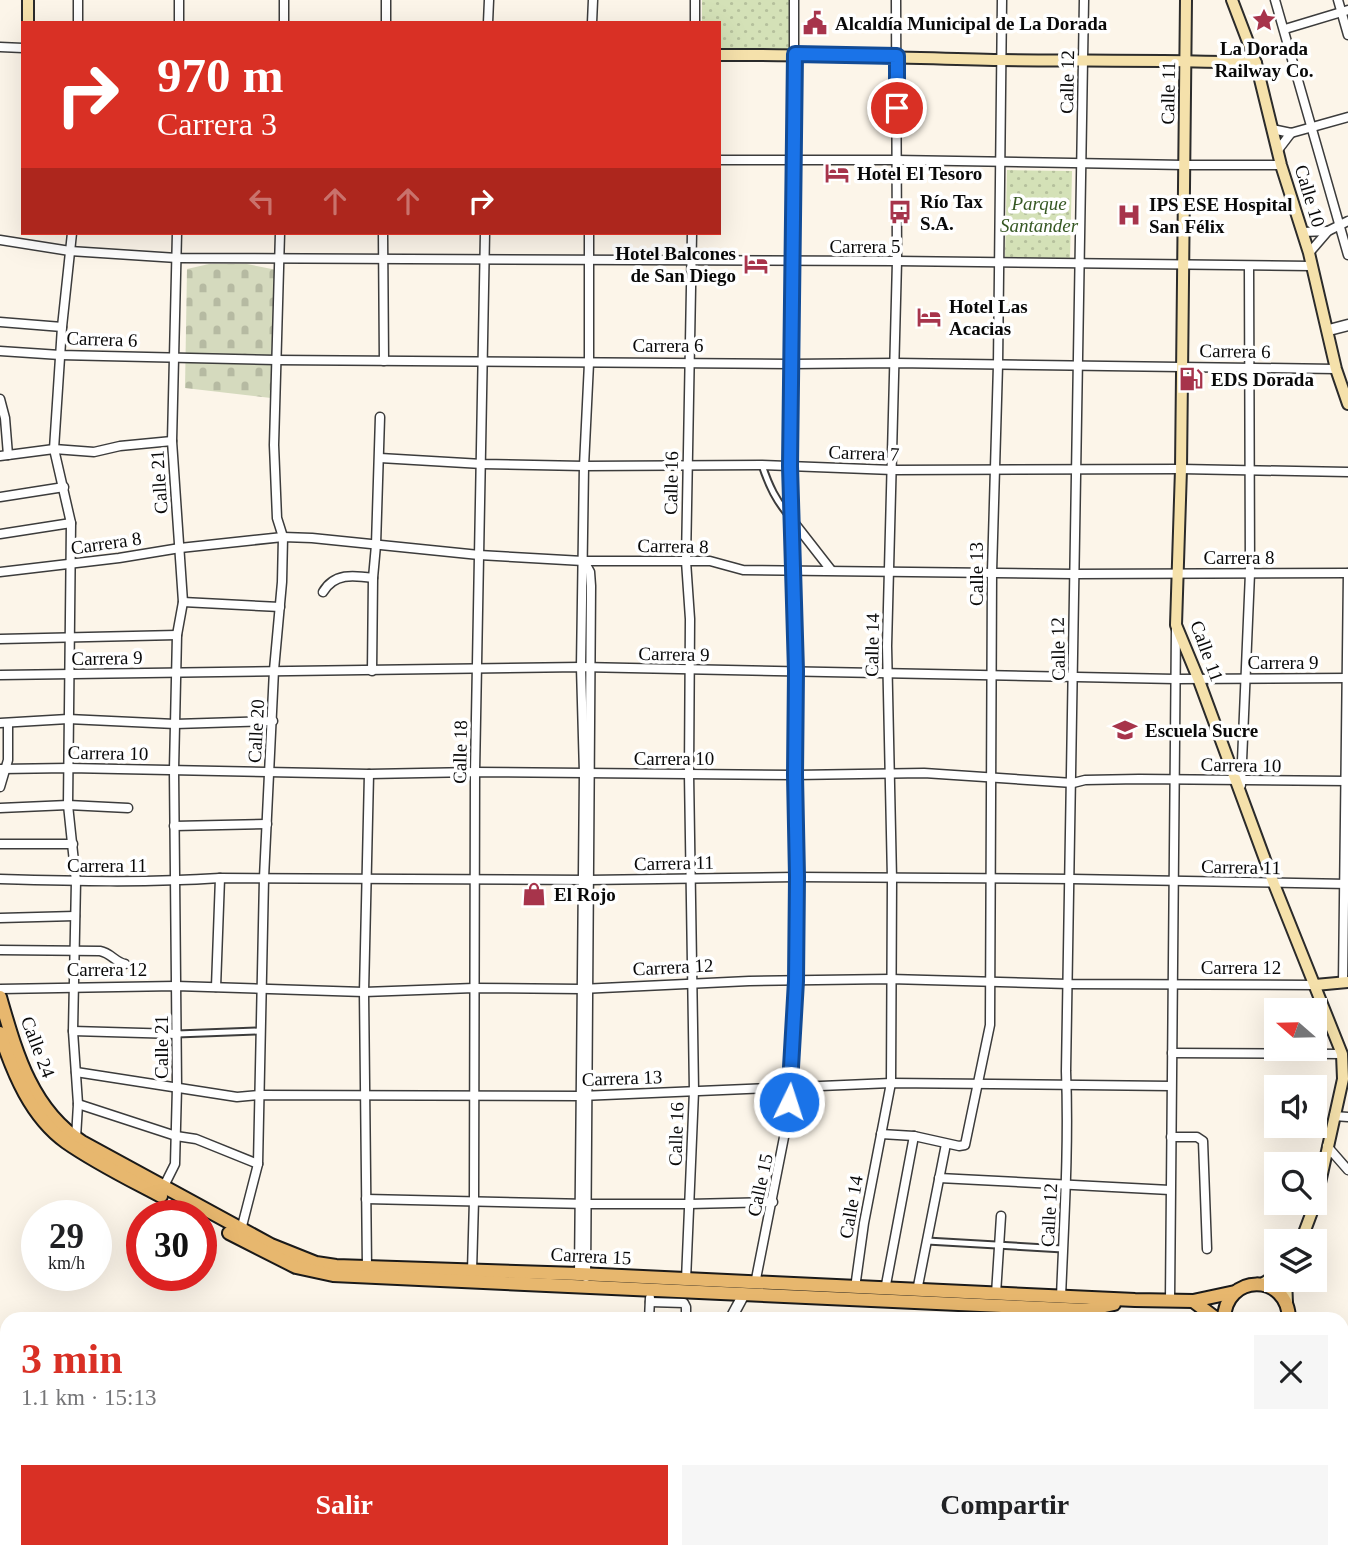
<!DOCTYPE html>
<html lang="es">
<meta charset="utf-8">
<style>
:root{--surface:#fff;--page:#f6f6f6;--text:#202124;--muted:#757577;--accent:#d93025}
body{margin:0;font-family:"Times New Roman",serif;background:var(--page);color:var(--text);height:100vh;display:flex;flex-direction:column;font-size:26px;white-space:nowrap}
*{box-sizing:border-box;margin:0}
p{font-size:23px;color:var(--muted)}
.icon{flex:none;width:38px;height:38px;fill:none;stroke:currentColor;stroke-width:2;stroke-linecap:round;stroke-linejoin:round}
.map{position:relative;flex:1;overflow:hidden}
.sheet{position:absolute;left:0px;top:1312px;width:1349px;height:247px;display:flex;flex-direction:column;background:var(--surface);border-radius:21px 21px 0 0;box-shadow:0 7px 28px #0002}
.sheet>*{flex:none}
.hud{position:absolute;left:21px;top:21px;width:700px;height:214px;border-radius:0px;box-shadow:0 7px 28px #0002;background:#d93025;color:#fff;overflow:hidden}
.needle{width:46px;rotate:290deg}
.tools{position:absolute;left:1264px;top:998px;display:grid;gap:14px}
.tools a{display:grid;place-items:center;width:63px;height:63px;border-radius:0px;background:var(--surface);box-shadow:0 7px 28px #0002;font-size:35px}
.speed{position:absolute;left:21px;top:1200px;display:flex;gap:14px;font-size:35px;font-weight:700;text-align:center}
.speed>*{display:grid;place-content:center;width:91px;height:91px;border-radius:50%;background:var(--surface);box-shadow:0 7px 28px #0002;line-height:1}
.speed small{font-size:18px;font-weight:400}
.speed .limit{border:10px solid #d22;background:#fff;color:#111}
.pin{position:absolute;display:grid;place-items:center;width:60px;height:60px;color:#fff;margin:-30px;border:4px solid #fff;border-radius:50%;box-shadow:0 2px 7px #0007}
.me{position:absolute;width:77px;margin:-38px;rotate:4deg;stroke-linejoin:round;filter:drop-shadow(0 0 5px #0008)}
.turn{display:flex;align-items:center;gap:24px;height:147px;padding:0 21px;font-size:32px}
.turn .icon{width:91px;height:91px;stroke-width:2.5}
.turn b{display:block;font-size:49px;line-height:60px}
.lanes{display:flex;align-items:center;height:66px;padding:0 21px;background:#0003;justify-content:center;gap:35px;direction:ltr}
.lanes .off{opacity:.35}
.round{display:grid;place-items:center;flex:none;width:74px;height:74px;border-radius:0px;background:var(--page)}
.head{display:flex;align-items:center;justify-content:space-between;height:119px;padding:0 21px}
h1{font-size:42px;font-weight:700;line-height:52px;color:var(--accent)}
.cta{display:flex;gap:14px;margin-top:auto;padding:14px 21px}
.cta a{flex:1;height:80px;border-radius:0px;background:var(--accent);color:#fff;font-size:28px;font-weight:700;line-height:80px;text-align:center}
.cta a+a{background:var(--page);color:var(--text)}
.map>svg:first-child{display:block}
</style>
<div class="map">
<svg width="1348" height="1559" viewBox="0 0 1348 1559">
<defs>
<pattern id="cemetery-stones" width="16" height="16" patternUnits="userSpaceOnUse" patternTransform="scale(1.75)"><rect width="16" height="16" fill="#d5dabe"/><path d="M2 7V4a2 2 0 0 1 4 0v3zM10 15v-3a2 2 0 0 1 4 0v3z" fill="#b6baa2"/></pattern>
<pattern id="park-dots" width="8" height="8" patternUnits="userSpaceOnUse" patternTransform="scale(1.75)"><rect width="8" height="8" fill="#d4e1b7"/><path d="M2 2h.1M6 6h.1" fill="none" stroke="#b5c09c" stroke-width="1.8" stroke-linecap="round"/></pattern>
</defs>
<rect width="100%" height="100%" fill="#fcf5e9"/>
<polygon fill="url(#cemetery-stones)" points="209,264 247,264 277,270 271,398 185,388 187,269"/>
<g fill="url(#park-dots)">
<polygon points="702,0 790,0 789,50 719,50 719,23 702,23"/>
<polygon points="1007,170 1072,171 1070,259 1005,258"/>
</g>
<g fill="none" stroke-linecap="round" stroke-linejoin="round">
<g stroke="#3c3c3c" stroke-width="9">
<g id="pedestrian">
<path d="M762,465C769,486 776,501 791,518"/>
<polyline points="177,1034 259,1031"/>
<polyline points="927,1241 1063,1249"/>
</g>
</g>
<g stroke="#3c3c3c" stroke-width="11">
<g id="minor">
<polyline points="78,0 78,23"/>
<polyline points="386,0 386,23"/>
<polyline points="1275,0 1348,255"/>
<polyline points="1338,0 1348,35"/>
<polyline points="179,23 179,0"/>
<polyline points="284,23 284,0"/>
<polyline points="488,23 489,0"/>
<polyline points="592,23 593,0"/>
<polyline points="695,23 695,0"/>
<polyline points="1285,29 1348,10"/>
<polyline points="0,47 23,48"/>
<polyline points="1272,129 1291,133 1348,117"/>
<polyline points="1278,150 1291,133"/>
<polyline points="719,160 896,160 1184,165 1281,165"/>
<polyline points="1303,232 1328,231"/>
<polyline points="72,233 62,327 54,449 71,523 68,805 76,881 73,1031 78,1104 76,1138"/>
<polyline points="383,233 384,361"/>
<polyline points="0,240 70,251 177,258 897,261 1311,266"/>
<polyline points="1309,253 1328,231 1348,221"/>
<polyline points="0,322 62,327"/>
<polyline points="0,351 60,355 276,360 791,364 895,363 1336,369"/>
<polyline points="0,399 5,418 8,455"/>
<polyline points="0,456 54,449 94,452 120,446 172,441"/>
<polyline points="380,458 482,464 584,466 762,465 893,470 1181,469 1348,472"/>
<polyline points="0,497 64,487"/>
<polyline points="792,520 831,570"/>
<polyline points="0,534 71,523"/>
<polyline points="585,563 590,572 591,586 586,1277"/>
<polyline points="0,572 119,558 180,548 283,537 312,538 479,555 583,561 710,561 743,570 1073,574 1348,573"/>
<path d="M323,592C334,573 353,575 373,578"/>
<polyline points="183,602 280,607"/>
<polyline points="0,639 177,635"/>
<polyline points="372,671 373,578 376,545 380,417"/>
<polyline points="0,675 581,667 1175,679 1348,678"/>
<polyline points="0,723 68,719 175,724 273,721"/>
<polyline points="0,769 69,768 369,774 475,772 795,775 924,773 1073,783 1085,780 1139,779 1348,781"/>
<polyline points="1241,785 1250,573 1249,267"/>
<polyline points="0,787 8,760 8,724"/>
<polyline points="0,808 68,805 128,808"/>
<polyline points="174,826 267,824"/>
<polyline points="0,844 73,844"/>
<path d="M0,879C73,881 147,883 220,878L588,880L797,877L1072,879L1348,884"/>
<polyline points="0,918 75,916"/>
<path d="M0,950L100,951C111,953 115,962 125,964"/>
<polyline points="1343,983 1348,573"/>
<polyline points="216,987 220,878"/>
<polyline points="0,989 176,986 364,992 474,988 581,989 749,981 890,979 1068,984 1315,985"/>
<polyline points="73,1031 177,1034"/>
<polyline points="1172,1053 1342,1054"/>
<polyline points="76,1072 237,1097 260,1095 581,1096 891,1083 1171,1086"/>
<polyline points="78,1104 176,1136 196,1139 258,1164"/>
<polyline points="1334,1116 1348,1117"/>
<polyline points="881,1134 914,1136 959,1146 965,1145 990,1025 992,572 998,365 1002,0"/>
<polyline points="1171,1137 1197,1137 1203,1141 1207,1249"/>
<polyline points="1327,1146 1348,1170"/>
<polyline points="939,1178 1170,1190"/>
<polyline points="163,1188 175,1164 177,1087 174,770 177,635 183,602 172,441 177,233"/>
<polyline points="366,1199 588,1204 689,1204 773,1202"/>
<polyline points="241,1230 258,1164 264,878 274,670 282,582 283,537 277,518 274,445 280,233"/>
<polyline points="367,1268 364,992 369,774"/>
<polyline points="472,1271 474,1200 475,772 485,233"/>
<polyline points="579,1276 584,773 581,667 584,466 589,363 589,233"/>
<polyline points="686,1280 694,1091 689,774 690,619 686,561 692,233"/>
<polyline points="755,1284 788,1117 796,981 796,671 790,466 794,160 794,0"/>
<polyline points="855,1288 864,1223 891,1083 892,879 887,646 897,261 896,0"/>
<polyline points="885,1290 914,1136"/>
<polyline points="917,1291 946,1144"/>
<polyline points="996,1294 1001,1216"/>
<path d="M1061,1297C1064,1222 1069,1147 1066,1071C1075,714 1075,357 1084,0"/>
<polyline points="1170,1300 1176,628"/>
<polyline points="650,1302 684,1303 686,1307 686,1320"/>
<polyline points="649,1320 650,1298"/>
</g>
</g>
<g stroke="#3c3c3c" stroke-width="13">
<g id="tertiary">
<polyline points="1329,330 1348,325"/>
<polyline points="730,1320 744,1294"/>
<polyline points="359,1559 361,1552"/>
</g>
</g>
<g stroke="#2b2b2b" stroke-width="14">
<g id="secondary">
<polyline points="1186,0 1181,469 1176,625 1198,678 1274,884 1342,1054 1343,1079 1316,1201 1301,1241"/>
<polyline points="1232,0 1256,63 1281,165 1309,253 1336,369 1348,404"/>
<polyline points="28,23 28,0"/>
<path d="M719,55C813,54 907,58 1001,60C1086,61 1171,60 1256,63"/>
<polyline points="1315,985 1348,982"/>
<polyline points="1286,1279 1287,1303"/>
<polyline points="1262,1284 1276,1275"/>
</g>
</g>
<g stroke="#1a1a1a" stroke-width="16">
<g id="primary">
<path d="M0,997C16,1052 31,1109 82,1142L271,1245L316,1263L336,1266L579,1274L1135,1300L1193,1301L1235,1292"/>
<path d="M0,1033C13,1073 31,1117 66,1142C96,1163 129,1179 161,1196"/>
<polyline points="229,1233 296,1267 333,1275 1087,1310 1114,1304"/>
<polyline points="1193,1301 1218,1320"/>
<path d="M1224,1320C1224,1273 1289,1272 1289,1320"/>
<polyline points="1245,1559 1246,1552"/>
</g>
</g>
<use href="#pedestrian" stroke="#fff" stroke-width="5"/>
<use href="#minor" stroke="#fff" stroke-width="8"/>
<use href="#tertiary" stroke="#fff" stroke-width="10"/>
<use href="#secondary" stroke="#f5e1ab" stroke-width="10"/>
<use href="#primary" stroke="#e7b76e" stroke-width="12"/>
</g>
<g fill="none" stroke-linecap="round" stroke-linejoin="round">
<g stroke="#114b97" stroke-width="18">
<polyline id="route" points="789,1102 796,981 797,877 795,775 796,671 790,466 795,54 897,56 897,108"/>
</g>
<use href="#route" stroke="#1a73e8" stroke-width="12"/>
</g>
<defs>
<g id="sight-bare" transform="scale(1.89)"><path d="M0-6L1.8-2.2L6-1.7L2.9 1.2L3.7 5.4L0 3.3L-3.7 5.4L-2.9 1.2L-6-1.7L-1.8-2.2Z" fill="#a7344b" stroke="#fff" stroke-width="2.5" paint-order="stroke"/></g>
<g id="civic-bare" transform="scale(1.89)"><path d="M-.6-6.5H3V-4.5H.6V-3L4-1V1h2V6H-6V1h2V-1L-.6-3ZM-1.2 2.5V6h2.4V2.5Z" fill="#a7344b" stroke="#fff" stroke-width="2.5" paint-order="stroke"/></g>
<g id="hotel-bare" transform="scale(1.89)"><path d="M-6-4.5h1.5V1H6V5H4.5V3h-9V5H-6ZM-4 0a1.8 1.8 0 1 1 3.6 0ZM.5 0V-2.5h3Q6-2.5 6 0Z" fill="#a7344b" stroke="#fff" stroke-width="2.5" paint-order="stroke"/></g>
<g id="bus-bare" transform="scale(1.89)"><path d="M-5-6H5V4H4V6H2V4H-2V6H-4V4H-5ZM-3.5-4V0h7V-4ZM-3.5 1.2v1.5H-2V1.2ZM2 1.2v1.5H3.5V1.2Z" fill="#a7344b" stroke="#fff" stroke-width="2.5" paint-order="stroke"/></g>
<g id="hospital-bare" transform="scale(1.89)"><path d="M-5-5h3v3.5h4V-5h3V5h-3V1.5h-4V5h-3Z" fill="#a7344b" stroke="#fff" stroke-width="2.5" paint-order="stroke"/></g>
<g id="fuel-bare" transform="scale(1.89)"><path d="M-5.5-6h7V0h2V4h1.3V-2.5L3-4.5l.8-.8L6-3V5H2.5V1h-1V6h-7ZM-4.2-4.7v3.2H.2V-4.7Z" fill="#a7344b" stroke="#fff" stroke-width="2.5" paint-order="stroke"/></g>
<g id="school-bare" transform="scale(1.89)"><path d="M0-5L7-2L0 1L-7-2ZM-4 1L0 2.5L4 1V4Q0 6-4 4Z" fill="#a7344b" stroke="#fff" stroke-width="2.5" paint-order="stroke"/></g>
<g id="shop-bare" transform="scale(1.89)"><path d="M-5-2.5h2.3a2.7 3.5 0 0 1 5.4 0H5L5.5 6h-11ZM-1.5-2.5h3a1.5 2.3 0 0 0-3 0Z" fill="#a7344b" stroke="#fff" stroke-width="2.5" paint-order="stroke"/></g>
</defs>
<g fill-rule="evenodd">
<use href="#sight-bare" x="1264" y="20"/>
<use href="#civic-bare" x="815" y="23"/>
<use href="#hotel-bare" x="837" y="173"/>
<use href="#bus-bare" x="900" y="212"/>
<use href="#hospital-bare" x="1129" y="215"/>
<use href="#hotel-bare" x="756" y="264"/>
<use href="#hotel-bare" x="929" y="317"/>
<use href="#fuel-bare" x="1191" y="379"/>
<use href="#school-bare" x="1125" y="730"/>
<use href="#shop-bare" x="534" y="894"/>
</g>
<g text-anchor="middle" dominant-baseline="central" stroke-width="7" stroke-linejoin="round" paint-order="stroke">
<g font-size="19" font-weight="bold" fill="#090909" stroke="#fff" text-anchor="start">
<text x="835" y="23">Alcaldía Municipal de La Dorada</text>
<text x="1264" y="48" text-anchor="middle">La Dorada<tspan x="1264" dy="22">Railway Co.</tspan></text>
<text x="857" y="173">Hotel El Tesoro</text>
<text x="920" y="201">Río Tax<tspan x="920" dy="22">S.A.</tspan></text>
<text x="1149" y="204">IPS ESE Hospital<tspan x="1149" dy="22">San Félix</tspan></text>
<text x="736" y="253" text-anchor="end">Hotel Balcones<tspan x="736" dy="22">de San Diego</tspan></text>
<text x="949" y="306">Hotel Las<tspan x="949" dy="22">Acacias</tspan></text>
<text x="1211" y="379">EDS Dorada</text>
<text x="1145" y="730">Escuela Sucre</text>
<text x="554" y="894">El Rojo</text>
</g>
<g font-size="19" fill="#090909" stroke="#fff">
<text transform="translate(1067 82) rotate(-89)">Calle 12</text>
<text transform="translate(1168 93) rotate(-89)">Calle 11</text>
<text transform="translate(1310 196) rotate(73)">Calle 10</text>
<text x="865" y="246">Carrera 5</text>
<text transform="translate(102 339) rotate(2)">Carrera 6</text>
<text x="668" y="345">Carrera 6</text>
<text transform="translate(1235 351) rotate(1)">Carrera 6</text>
<text transform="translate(864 453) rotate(2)">Carrera 7</text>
<text transform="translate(159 482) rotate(-94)">Calle 21</text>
<text transform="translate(671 483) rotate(-89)">Calle 16</text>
<text transform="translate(106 543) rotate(-8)">Carrera 8</text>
<text transform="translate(673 546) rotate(1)">Carrera 8</text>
<text x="1239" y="557">Carrera 8</text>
<text transform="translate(976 574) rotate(-90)">Calle 13</text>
<text transform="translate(872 645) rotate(-89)">Calle 14</text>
<text transform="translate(1058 649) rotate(-91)">Calle 12</text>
<text transform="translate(1207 651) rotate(70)">Calle 11</text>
<text transform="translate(674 654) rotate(1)">Carrera 9</text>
<text transform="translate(107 658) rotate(-1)">Carrera 9</text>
<text x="1283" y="662">Carrera 9</text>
<text transform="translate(256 731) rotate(-87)">Calle 20</text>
<text transform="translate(460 752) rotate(-89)">Calle 18</text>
<text transform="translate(108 753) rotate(1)">Carrera 10</text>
<text x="674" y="758">Carrera 10</text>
<text transform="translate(1241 765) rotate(1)">Carrera 10</text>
<text transform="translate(674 863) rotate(-1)">Carrera 11</text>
<text x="107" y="865">Carrera 11</text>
<text transform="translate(1241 867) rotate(1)">Carrera 11</text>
<text transform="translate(673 967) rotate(-3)">Carrera 12</text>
<text x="1241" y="967">Carrera 12</text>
<text x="107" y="969">Carrera 12</text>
<text transform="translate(38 1047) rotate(69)">Calle 24</text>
<text transform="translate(161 1047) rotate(-90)">Calle 21</text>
<text transform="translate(622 1078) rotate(-2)">Carrera 13</text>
<text transform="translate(676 1134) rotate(-88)">Calle 16</text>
<text transform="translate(760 1185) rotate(-78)">Calle 15</text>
<text transform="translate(851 1207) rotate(-80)">Calle 14</text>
<text transform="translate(1049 1215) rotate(-87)">Calle 12</text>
<text transform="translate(591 1256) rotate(3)">Carrera 15</text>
</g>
<g font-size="19" font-style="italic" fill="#365823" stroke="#fff">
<text x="1039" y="203">Parque<tspan x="1039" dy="22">Santander</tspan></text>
</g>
</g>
</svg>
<div class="tools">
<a><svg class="needle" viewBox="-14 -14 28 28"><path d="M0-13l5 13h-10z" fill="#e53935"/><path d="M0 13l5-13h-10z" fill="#757577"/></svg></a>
<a><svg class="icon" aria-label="sound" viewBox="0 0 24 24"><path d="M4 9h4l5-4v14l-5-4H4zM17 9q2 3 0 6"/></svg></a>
<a><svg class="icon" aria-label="search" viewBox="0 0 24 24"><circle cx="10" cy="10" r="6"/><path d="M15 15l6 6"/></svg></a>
<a><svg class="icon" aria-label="layers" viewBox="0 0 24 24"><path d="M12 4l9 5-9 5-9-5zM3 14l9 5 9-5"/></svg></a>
</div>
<div class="speed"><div>29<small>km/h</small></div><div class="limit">30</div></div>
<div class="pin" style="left:897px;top:108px;background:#d93025"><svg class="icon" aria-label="arrive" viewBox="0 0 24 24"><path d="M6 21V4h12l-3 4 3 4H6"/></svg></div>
<svg class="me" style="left:789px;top:1102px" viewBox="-20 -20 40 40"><circle r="17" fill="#1a73e8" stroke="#fff" stroke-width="3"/><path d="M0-11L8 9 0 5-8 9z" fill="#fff"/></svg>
<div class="hud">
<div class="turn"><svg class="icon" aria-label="right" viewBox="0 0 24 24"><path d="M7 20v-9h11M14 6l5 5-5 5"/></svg><div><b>970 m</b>Carrera 3</div></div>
<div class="lanes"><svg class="icon off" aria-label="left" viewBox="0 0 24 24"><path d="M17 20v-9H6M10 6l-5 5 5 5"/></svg><svg class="icon off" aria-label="ahead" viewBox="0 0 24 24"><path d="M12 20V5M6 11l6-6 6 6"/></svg><svg class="icon off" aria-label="ahead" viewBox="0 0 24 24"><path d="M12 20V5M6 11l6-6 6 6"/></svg><svg class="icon" aria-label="right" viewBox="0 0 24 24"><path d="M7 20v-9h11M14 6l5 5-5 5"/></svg></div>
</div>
<section class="sheet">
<div class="head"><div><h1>3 min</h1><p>1.1 km · 15:13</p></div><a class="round"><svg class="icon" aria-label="close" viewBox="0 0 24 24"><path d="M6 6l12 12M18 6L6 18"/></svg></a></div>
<div class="cta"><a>Salir</a><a>Compartir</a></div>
</section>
</div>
